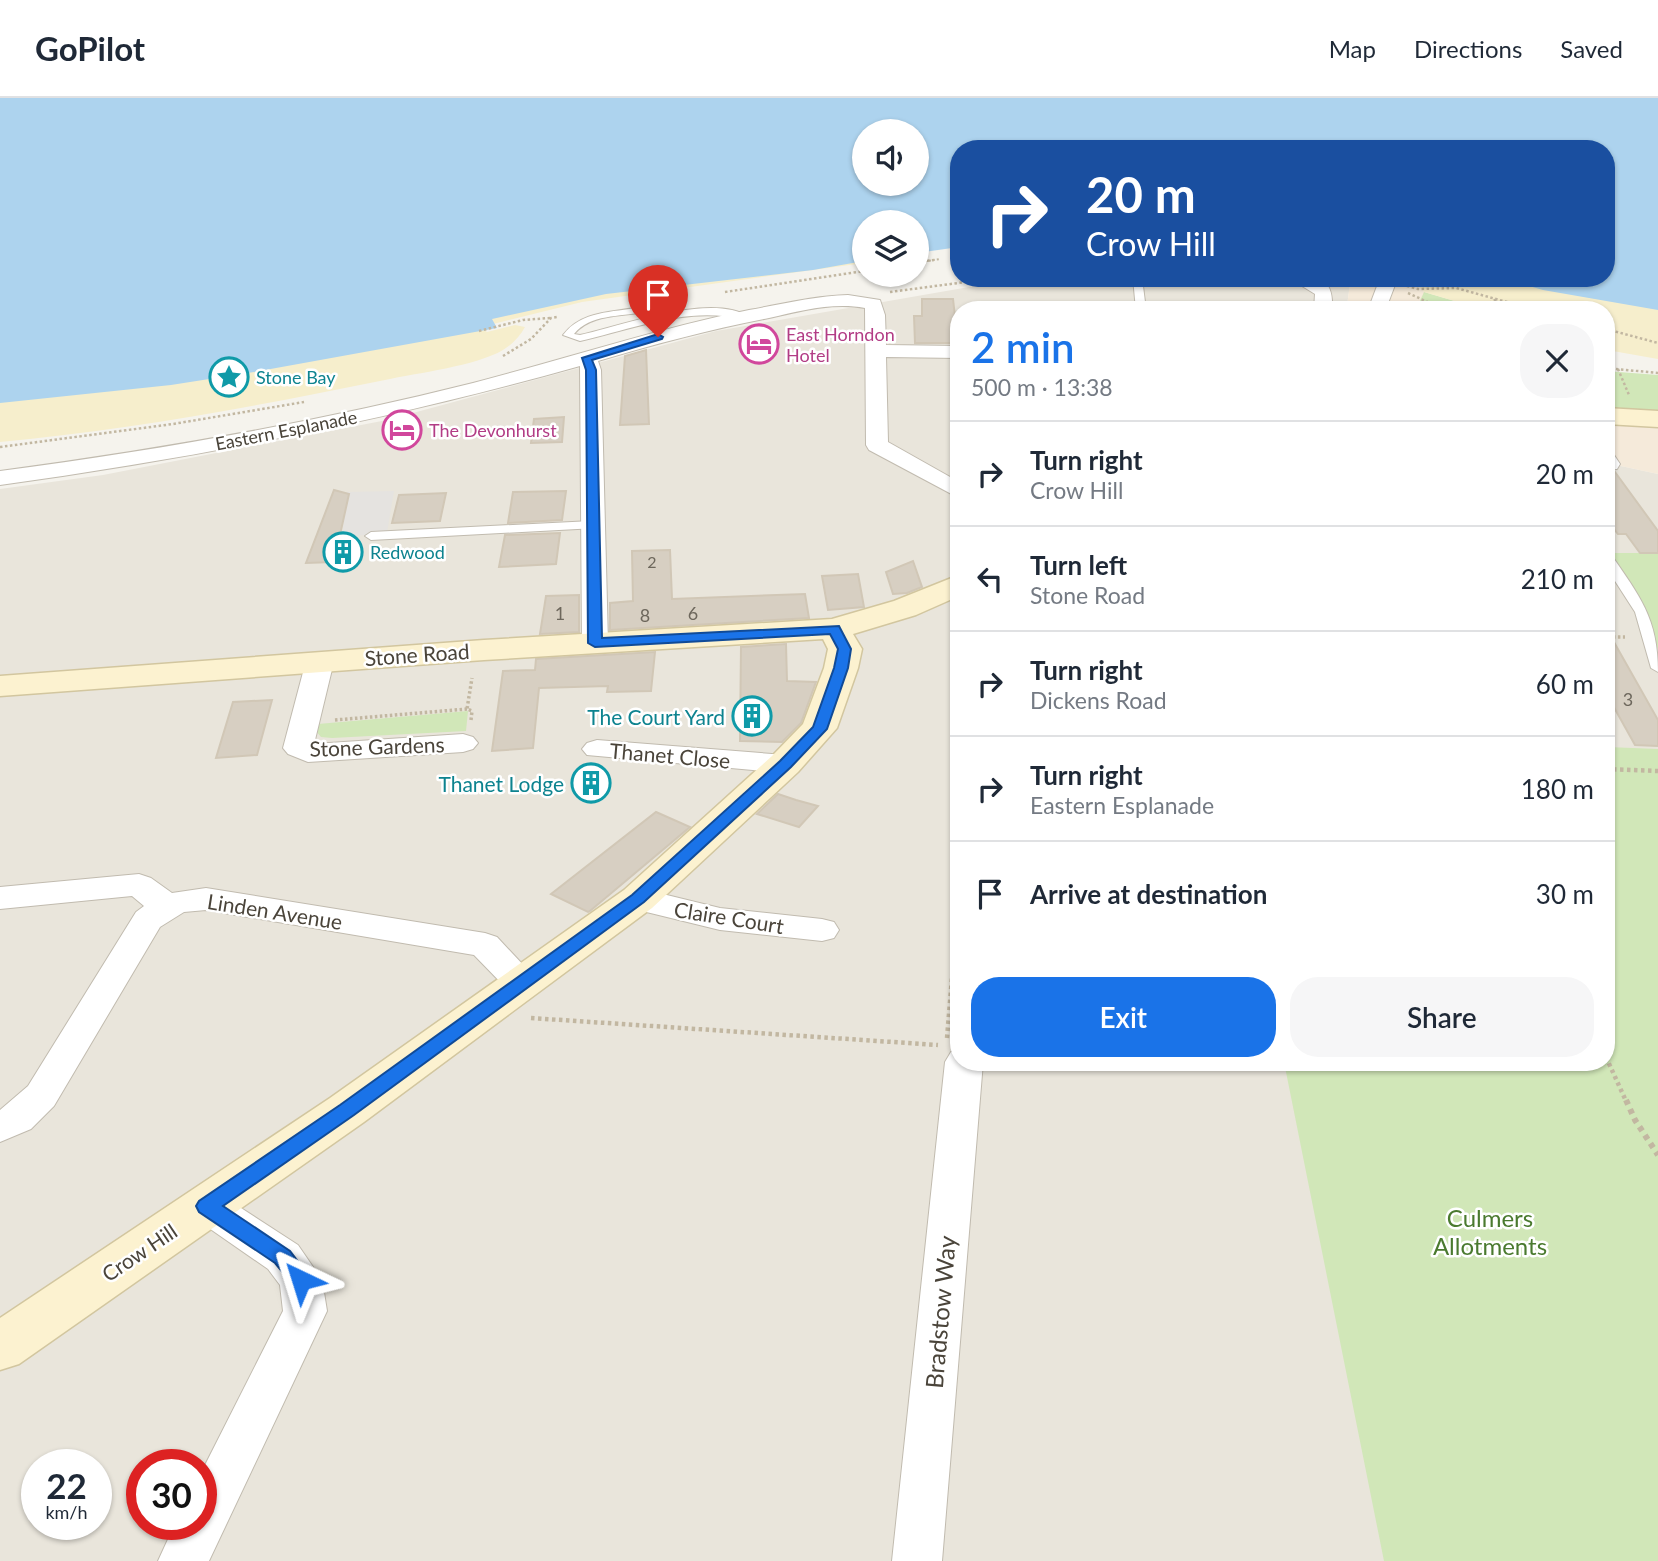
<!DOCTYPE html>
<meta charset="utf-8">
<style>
:root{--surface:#fff;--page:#f6f6f7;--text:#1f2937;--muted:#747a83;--line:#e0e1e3;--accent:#1a73e8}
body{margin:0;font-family:Lato,sans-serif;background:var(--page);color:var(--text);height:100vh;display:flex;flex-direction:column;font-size:26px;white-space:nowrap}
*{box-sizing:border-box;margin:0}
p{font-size:23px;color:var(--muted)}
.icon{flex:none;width:38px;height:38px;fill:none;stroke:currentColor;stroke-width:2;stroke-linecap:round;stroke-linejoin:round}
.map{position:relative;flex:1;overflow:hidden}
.drawer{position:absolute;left:950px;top:203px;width:665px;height:770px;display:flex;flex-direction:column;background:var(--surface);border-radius:28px;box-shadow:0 2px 5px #0004}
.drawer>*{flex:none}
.guide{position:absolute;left:950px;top:42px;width:665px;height:147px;border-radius:28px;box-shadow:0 2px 5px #0004;background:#1a4fa0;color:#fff;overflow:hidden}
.controls{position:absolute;left:852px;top:21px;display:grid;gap:14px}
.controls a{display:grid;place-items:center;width:77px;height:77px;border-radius:50%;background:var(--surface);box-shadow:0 2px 5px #0004;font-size:35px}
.speed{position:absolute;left:21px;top:1351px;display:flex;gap:14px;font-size:35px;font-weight:700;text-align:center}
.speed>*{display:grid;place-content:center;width:91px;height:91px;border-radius:50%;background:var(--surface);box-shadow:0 2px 5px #0004;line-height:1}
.speed small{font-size:18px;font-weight:400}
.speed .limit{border:10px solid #d22;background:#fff;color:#111}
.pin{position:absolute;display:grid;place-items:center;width:60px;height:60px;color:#fff;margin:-72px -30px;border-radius:50% 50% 50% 0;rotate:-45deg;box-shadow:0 0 7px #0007}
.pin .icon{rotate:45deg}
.me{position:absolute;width:77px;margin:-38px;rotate:319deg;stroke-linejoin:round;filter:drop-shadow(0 0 5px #0008)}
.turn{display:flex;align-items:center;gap:24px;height:147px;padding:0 21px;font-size:32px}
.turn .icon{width:91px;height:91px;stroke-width:2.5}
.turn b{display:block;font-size:49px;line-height:60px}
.round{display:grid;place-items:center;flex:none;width:74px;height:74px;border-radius:28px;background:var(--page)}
.summary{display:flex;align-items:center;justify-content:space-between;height:119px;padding:0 21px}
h1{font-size:42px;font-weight:600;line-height:52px;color:var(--accent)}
.button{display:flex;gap:14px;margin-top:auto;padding:14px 21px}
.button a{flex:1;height:80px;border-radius:28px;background:var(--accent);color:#fff;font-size:28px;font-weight:600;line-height:80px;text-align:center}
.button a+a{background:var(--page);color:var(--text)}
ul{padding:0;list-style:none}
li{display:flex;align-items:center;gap:21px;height:105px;padding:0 21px;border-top:2px solid var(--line)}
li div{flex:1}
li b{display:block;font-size:26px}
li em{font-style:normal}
header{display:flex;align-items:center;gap:42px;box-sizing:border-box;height:98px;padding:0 35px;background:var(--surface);border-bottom:2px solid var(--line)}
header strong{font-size:33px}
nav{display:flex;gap:38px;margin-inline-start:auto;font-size:24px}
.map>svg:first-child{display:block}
</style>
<header>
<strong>GoPilot</strong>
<nav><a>Map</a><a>Directions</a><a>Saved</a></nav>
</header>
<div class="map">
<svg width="1658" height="1463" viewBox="0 0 1658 1463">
<rect width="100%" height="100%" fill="#f5f3ed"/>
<path fill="#e9e5db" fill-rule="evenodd" d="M1021,180H1335L1350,185L1347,208L1367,210L959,212V964H1606L1607,365L1658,376V1463H0V391L103,377L387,322L716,233ZM37,1367H96V1426H37ZM142,1367H201V1426H142Z"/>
<g fill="#f5eada">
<polygon points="1335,180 1413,180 1424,194 1485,212 1370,212 1347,208 1350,185"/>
<polygon points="1606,324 1658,329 1658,376 1607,365"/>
</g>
<g fill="#d1e7b8">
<polygon points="1424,194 1485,212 1416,212"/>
<polygon points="1606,273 1658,277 1658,315 1607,312"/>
<polygon points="1609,455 1658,455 1658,552 1645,514"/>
<polygon points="468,613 466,633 332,640 321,639 315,632 318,626"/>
<polygon points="1607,649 1658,651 1658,1463 1384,1463 1284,964 1606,964"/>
</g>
<g fill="#f6eecc">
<path d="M864,145V165L582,204L481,229L487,234L515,227L525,229C520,238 513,246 503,252C476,268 417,275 385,282C258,308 129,332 0,344V288Z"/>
<polygon points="1658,174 1658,261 1607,252 1606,212 1485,212 1424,194 1412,180 1606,180"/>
</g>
<polygon fill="#e5e3e0" points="394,393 387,435 342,439 347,394"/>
<path fill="#add3ee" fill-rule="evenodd" d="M0,0H1658V212L1543,192L1502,180H1606V51H959V149L917,155V124H864V163L813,172L606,196L492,221L497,230L254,274L171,287L0,305ZM864,33H917V86H864Z"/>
<g fill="#d7cfc2" stroke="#d1c7b6" stroke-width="2">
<polygon points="922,201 953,201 958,245 915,245 914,218 922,218"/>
<polygon points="646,252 649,326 620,327 625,258"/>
<polygon points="564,319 562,344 531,345 534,321"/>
<polygon points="1615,374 1658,433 1658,455 1640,455 1626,436 1618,436 1606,421 1606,375"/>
<polygon points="334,392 349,396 334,464 306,465"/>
<polygon points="566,393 562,422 508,425 513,394"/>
<polygon points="446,395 440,423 392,425 399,397"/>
<polygon points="560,435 556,466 499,469 505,437"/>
<polygon points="670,452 672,501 805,496 809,520 610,532 610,505 633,503 632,453"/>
<polygon points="913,463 922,489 907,495 893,496 886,474"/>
<polygon points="858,476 864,509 828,512 822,478"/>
<polygon points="579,497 579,534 540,536 546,498"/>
<polygon points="1606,530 1658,622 1658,648 1635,647 1606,595"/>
<polygon points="786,546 787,583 816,584 801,625 782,644 740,643 741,549"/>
<polygon points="655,554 651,593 607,594 608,588 539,590 533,650 492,653 503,573 535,572 536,561"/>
<polygon points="272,602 257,657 216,660 233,604"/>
<polygon points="778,696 796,702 818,708 799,729 757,716"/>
<polygon points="656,714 690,729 590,813 588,814 551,796"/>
</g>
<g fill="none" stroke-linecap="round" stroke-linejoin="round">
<g stroke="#c1bbaf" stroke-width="2">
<g id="lane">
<polygon points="959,164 959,170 953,167 954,165"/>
<polygon points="1133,180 1142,180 1146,212 1136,212"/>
<path d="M665,198L670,201L668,203C659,207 652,212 643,214C620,219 590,216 574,236L580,237C621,228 712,194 749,219L744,222C690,207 633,231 580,243L563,237C582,212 612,215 640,209C649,207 656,201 665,198Z"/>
<polygon points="592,423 598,427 596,430 371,442 365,438 371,434"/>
<path d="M1606,454L1610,455C1640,499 1658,520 1658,574L1651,570L1635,514L1606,469Z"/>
</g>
</g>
<g stroke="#c1bbaf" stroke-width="2">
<g id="street">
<path d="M1289,180C1318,180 1334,177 1332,212H1314L1315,196Z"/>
<polygon points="1369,180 1389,180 1395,187 1387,208 1380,210 1371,204 1377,188"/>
<path d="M848,197L880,202L885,217L886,247L959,248V260L886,259L888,344L959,384V400L869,352L866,347L865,210C833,204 800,213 769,220C712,231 655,246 598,263L601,272L608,545L605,551L595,553L585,551L582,545L580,268C389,322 196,360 0,387V373C159,352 318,324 473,285C565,261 656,231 749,212C782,206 815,198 848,197Z"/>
<polygon points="1606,355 1614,357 1620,366 1617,371 1606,372"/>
<polygon points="320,555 330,557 334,563 314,646 463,636 473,639 478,645 473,651 463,654 308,664 288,656 283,650 306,563 310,557"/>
<polygon points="597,642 785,657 796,660 800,666 796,672 785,675 587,657 582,651 587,645"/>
<polygon points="139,776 151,780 172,795 206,790 485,835 497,839 541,886 535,895 523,898 511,895 474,857 206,812 184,814 160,829 54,1008 31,1031 0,1044 0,1012 28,988 136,814 144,808 132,798 0,811 0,789"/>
<polygon points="638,790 720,810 822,821 834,824 839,832 834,840 822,843 720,832 626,809 621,801 626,793"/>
<polygon points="959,952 959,964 983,964 942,1463 892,1463 945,964 951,954"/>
<polygon points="207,1092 221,1097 298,1147 322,1182 327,1213 209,1463 158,1463 175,1426 201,1426 201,1375 283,1213 280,1187 268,1171 193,1119 187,1108 193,1097"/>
</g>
</g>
<g stroke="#d2c69f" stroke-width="3">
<g id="secondary">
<polygon points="1606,310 1658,313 1658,329 1606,326"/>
<polygon points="959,477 959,498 916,517 853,536 862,551 858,570 837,630 798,674 652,810 364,1024 19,1266 0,1272 0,1220 330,1000 624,792 772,658 803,626 824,570 828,551 823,541 484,562 0,598 0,578 484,542 832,521 894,503"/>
</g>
</g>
<polyline stroke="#c2b7a1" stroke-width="2" stroke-dasharray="2 2" stroke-linecap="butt" points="921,164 940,161"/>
<g stroke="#c2b7a1" stroke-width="2.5" stroke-dasharray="2.5 2.5" stroke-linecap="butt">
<polyline points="917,164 934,162"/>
<polyline points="1407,188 1418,191 1456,190 1536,212"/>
<polyline points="725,194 864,173"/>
<polyline points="890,194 996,180"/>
<polyline points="1408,195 1445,212"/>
<polyline points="1476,212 1497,201"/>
<polyline points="1606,231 1658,245"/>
<polyline points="479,233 523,222 550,220"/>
<polyline points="503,258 531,241 551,220 557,219"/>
<polyline points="1606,270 1658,275"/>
<polyline points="1618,271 1629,297"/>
<polyline points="0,349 173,326 304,304"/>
</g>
<g stroke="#c2b7a1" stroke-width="3.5" stroke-dasharray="2.5 2.5" stroke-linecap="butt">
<polyline points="1607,544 1608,539 1625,539"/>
<polyline points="335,622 467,611"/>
<polyline points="471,622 472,613 467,611 472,580"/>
</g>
<g stroke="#c2b7a1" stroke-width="4.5" stroke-dasharray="3.5 3.5" stroke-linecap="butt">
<polyline points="1606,656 1610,671 1606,679"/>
<polyline points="1606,671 1658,673"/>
<polyline points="531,920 938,947"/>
<polyline points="947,940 959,795"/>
<polyline points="1606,959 1626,1003"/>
</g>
<polyline stroke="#c2b7a1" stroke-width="6" stroke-dasharray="5 5" stroke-linecap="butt" points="1626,1002 1635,1022 1658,1057"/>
<use href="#lane" fill="#fff" fill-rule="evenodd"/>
<use href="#street" fill="#fff" fill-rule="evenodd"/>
<use href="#secondary" fill="#fcf2d0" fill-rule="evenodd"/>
</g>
<polygon fill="#1a73e8" stroke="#114b97" stroke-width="2" points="658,236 663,239 662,241 592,262 596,272 602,540 839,528 851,551 848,570 827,631 791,669 644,804 354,1017 223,1108 290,1153 312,1182 309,1188 301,1191 294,1188 275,1165 199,1114 196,1108 199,1103 340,1007 632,797 780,663 813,629 834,570 838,551 830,536 595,549 588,545 586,272 582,260"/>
<defs>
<g id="hotel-ring" transform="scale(2.0125)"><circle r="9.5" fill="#fff" stroke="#d1479c" stroke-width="1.5"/><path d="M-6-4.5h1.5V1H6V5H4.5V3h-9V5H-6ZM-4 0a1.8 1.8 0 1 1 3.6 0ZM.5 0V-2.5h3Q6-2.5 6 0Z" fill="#d1479c"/></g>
<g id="sight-ring" transform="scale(2.0125)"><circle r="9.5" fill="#fff" stroke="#0f9aa8" stroke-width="1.5"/><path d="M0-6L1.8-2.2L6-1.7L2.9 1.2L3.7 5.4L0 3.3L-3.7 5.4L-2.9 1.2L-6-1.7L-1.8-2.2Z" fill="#0f9aa8"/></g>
<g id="building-ring" transform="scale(2.0125)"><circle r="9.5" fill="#fff" stroke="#0f9aa8" stroke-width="1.5"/><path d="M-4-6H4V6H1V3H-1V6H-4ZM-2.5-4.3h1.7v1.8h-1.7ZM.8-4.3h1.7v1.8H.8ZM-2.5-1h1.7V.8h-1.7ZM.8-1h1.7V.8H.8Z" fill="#0f9aa8"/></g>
</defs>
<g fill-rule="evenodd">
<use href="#hotel-ring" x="759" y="246"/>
<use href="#sight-ring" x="229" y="279"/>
<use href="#hotel-ring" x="402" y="332"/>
<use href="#building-ring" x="343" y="454"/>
<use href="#building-ring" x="752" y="618"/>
<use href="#building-ring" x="591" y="685"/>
</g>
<g text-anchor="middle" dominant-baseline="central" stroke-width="5" stroke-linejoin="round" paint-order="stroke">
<g font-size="16" fill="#6d675c">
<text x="652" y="463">2</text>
</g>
<g font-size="18" fill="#b23c85" stroke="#fff" text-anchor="start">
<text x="786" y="236">East Horndon<tspan x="786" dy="21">Hotel</tspan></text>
<text x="429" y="332">The Devonhurst</text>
</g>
<g font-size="18" fill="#0d838f" stroke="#fff" text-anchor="start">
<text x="256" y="279">Stone Bay</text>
<text x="370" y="454">Redwood</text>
</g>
<g font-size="18" fill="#4a443a" stroke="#fff">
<text transform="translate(286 332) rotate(-11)">Eastern Esplanade</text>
</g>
<g font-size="18" fill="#6d675c">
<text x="560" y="515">1</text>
<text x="693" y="515">6</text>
<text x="645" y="517">8</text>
<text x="1628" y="601">3</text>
</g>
<g font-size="21" fill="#4a443a" stroke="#fff">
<text transform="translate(417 556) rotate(-4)">Stone Road</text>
<text transform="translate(377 648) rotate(-2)">Stone Gardens</text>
<text transform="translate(670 657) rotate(5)">Thanet Close</text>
<text transform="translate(275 813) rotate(9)">Linden Avenue</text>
<text transform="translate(729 819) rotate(9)">Claire Court</text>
<text transform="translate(139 1154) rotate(-34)">Crow Hill</text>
</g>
<g font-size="21" fill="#0d838f" stroke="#fff" text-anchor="end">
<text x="725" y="618">The Court Yard</text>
<text x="564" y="685">Thanet Lodge</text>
</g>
<g font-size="24" fill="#4a7a2f" stroke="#fff">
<text x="1490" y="1119">Culmers<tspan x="1490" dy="28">Allotments</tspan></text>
</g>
<g font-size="24" fill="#4a443a" stroke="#fff">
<text transform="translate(940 1214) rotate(-85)">Bradstow Way</text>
</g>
</g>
</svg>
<div class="controls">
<a><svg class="icon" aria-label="sound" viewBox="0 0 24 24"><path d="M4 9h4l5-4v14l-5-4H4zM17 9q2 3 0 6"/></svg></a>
<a><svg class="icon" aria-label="layers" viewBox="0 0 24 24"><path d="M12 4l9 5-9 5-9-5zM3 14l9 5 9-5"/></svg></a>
</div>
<div class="speed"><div>22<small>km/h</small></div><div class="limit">30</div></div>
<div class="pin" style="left:658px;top:239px;background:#d93025"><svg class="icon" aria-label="arrive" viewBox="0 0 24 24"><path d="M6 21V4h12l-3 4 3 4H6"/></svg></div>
<svg class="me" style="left:301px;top:1182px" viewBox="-20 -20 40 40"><path d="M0-17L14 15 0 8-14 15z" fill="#1a73e8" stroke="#fff" stroke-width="4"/></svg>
<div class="guide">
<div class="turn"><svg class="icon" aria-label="right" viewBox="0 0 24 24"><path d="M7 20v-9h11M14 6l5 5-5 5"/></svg><div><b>20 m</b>Crow Hill</div></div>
</div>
<section class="drawer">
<div class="summary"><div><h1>2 min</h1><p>500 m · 13:38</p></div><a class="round"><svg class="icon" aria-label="close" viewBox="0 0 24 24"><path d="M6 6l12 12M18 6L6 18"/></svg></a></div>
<ul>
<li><svg class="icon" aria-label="right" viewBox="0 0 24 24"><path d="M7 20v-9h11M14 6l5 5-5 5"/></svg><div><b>Turn right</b><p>Crow Hill</p></div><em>20 m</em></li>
<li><svg class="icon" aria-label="left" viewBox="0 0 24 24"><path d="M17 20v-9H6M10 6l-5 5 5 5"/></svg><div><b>Turn left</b><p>Stone Road</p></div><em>210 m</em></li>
<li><svg class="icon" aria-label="right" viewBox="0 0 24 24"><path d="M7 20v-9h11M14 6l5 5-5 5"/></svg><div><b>Turn right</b><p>Dickens Road</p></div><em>60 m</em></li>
<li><svg class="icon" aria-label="right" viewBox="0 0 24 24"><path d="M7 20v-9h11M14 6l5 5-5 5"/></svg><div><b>Turn right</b><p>Eastern Esplanade</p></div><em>180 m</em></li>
<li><svg class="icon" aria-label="arrive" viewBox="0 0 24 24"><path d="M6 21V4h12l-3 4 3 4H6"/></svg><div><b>Arrive at destination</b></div><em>30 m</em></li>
</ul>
<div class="button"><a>Exit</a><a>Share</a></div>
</section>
</div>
